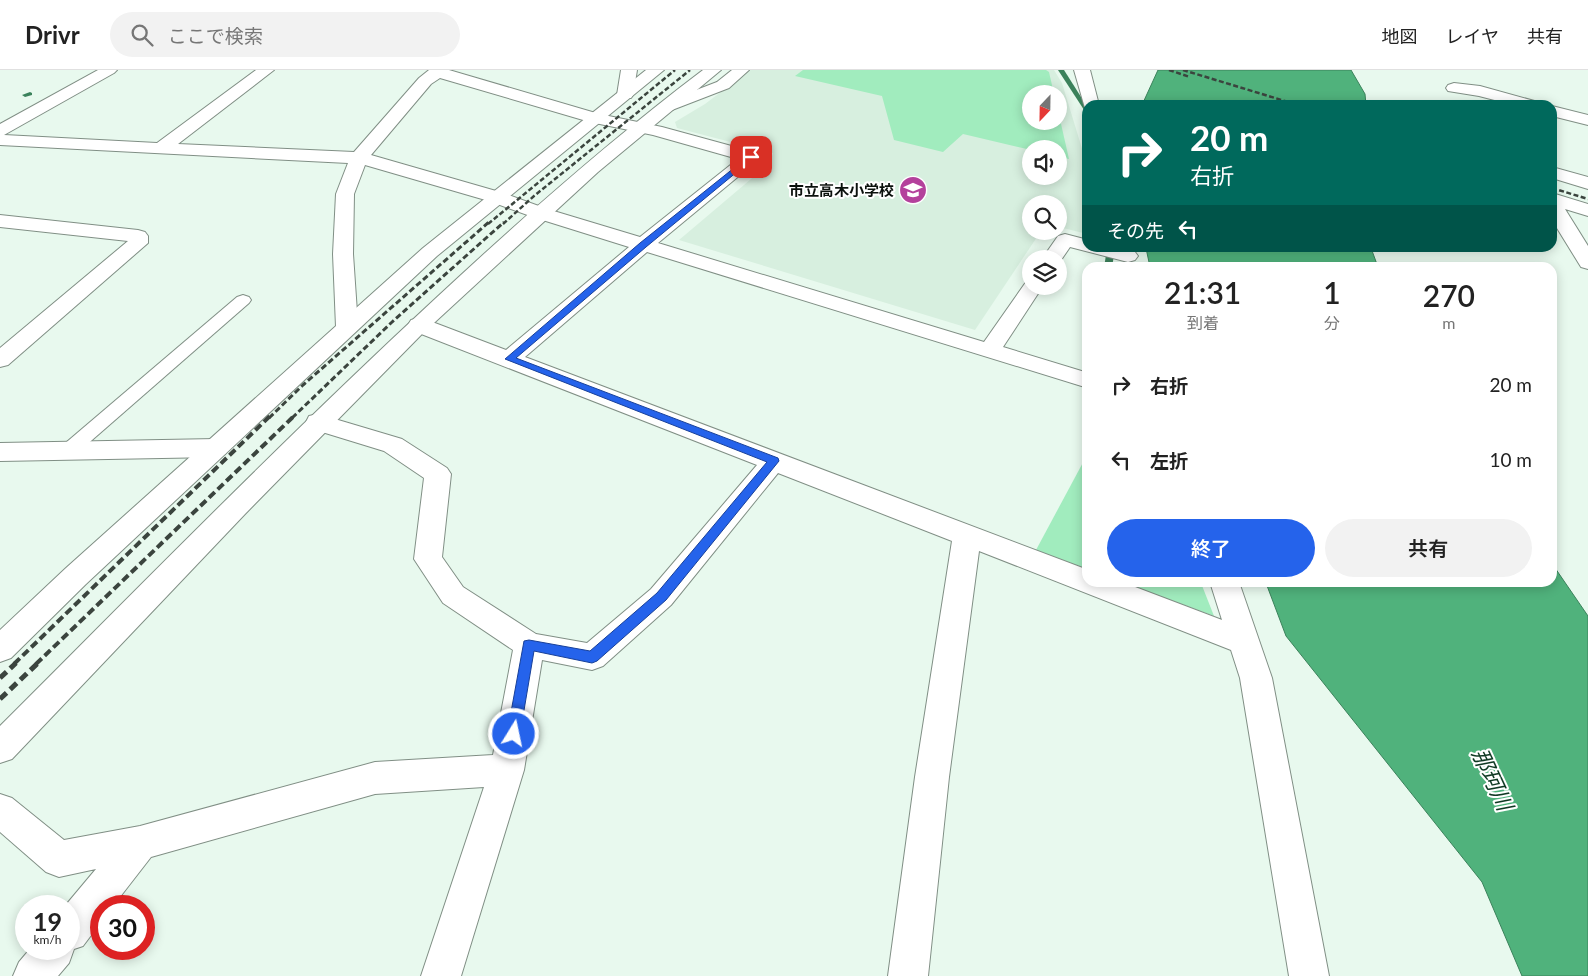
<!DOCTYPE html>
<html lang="ja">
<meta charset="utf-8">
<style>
:root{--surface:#fff;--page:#f2f2f2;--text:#222;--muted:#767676;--line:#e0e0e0;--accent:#2563eb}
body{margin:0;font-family:Lato,"Noto Sans JP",sans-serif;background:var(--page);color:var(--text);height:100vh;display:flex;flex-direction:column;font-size:19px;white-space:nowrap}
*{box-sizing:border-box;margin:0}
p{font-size:16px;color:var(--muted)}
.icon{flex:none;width:28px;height:28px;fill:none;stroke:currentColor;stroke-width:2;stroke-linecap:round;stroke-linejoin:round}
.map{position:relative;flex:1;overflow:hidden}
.details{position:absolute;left:1082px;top:192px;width:475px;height:325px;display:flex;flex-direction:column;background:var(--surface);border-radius:15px;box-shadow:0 2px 12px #0003}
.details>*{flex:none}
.top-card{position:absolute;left:1082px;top:30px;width:475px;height:152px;border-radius:15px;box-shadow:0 2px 12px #0003;background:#00695c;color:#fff;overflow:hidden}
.needle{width:32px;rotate:202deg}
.tools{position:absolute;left:1022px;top:15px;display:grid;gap:10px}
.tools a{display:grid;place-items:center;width:45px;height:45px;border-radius:50%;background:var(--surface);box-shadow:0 2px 12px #0003;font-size:25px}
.speed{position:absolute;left:15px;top:825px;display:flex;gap:10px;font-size:25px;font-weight:700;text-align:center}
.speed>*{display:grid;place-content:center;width:65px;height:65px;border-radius:50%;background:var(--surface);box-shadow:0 2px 12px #0003;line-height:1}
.speed small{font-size:12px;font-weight:400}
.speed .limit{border:8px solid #d22;background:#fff;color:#111}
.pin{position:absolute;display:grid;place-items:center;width:42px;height:42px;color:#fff;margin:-21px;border-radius:10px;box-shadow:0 2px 8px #0006}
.me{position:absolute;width:55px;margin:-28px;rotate:10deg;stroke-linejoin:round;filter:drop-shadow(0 0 4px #0008)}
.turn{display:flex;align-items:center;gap:18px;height:105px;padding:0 25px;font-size:22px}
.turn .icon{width:65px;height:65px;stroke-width:2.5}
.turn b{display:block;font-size:35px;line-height:42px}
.then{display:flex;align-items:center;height:48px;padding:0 25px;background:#0003;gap:10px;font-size:19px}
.eta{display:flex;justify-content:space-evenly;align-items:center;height:85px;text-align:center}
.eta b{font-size:30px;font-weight:600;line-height:35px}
.button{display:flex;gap:10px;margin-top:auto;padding:10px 25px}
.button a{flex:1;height:58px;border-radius:30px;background:var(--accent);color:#fff;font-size:20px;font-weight:600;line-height:58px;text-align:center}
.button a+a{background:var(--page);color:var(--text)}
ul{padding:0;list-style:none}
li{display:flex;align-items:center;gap:15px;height:75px;padding:0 25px}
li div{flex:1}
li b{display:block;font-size:19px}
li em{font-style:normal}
header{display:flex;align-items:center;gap:30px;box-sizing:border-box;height:70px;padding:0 25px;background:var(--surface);border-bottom:1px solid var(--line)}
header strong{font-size:24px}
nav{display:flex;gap:28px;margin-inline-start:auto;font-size:18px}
.search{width:350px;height:45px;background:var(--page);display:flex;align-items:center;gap:12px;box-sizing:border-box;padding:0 18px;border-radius:28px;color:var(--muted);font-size:19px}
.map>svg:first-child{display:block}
</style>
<header>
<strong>Drivr</strong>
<div class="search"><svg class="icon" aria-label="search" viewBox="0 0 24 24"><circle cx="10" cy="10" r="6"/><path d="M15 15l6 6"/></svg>ここで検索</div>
<nav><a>地図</a><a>レイヤ</a><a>共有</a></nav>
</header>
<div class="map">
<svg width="1588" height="906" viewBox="0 0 1588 906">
<rect width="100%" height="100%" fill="#e8f9ee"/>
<path fill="#d7efdf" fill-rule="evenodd" d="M750,0H1054L1062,13L1087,95V164L1059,157V134H1031V161H1041L975,260L679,170L770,93L773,83L677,58L675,52L705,34ZM1031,24H1059V51H1031ZM1031,79H1059V106H1031Z"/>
<g fill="#a1ecbe">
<polygon points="803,0 1046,0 1049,2 1054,24 1031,24 1031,51 1059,51 1059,45 1069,89 1059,87 1059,79 1031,80 963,64 943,82 894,70 882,26 795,6"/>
<polygon points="1087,385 1087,499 1036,480"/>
<polygon points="1124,513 1201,513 1214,546"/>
</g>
<g fill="#50b27c" stroke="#3b825b">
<polygon points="1158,0 1351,0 1365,24 1366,35 1142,35"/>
<polygon points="1146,178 1371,178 1378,197 1150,197"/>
<polygon points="1553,495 1588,546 1588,906 1522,906 1482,812 1286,566 1266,513 1552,512"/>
</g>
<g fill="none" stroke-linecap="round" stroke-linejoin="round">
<g fill="#3b825b" fill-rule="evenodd">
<polygon points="1058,0 1064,0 1088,38 1088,46"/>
<polygon points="30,22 32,23 32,25 25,27 22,25"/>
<polygon points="1107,178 1115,178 1112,198 1104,198"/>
</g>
<g stroke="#808f85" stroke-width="2">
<polygon id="lane" points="243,225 249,227 251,230 249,233 76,384 69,386 62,384 60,380 62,376 237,227"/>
</g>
<g stroke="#808f85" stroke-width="2">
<g id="street">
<path d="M98,0H117L114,3L4,65L157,73L256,0H274L178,74L354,82L419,8L429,0H449L599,44L662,57L757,83L760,87L757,91L658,173L984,272L1026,212L1031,210V216H1043L1003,277L1088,303V318L647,182L525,287L1088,500V512H1122L1222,550L1210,512H1239L1272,608L1329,906H1289L1240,608L1231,580L979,481L949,707L928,906H888L915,707L952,471L778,403L671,535L603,596L592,600L542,590L524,700L461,906H421L484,717L375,724L151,787L113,836H101V852L83,876L74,879L69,893L58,906H13L19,892L30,879H69V836H65L96,799L59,807L46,802L0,762V724L12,728L64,770L140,756L375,692L493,685L513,580L443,533L414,489L424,408L384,381L309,358L306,352L309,346L318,344L402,369L447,398L451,404L442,487L463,517L536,564L587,573L651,519L757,395L411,260L408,255L411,250L419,248L427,250L506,280L629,177L533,147L489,131L365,95L354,124L353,184L358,257L355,262L347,264L339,262L336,257L333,184L336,124L348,93L0,75V54ZM440,8L590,52L653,65L738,89L640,167L547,139L503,123L371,85L431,14Z"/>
<polygon points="621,0 637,0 633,25 631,28 619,28 617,25"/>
<polygon points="732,0 749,0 729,18 672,40 660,40 658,37 660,34 717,12"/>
<polygon points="1074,0 1090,0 1099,35 1088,35 1088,39 1085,38"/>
<polygon points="1454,13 1480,16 1538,32 1540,35 1514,35 1479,26 1448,21 1446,18 1448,15"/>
<polygon points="1552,36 1588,45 1588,55 1552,46"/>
<polygon points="1552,97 1588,107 1588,119 1552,108"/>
<polygon points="1552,123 1588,134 1588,146 1565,139 1588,176 1588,199 1581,197 1552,150"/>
<polygon points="0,145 138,160 145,162 148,166 148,173 8,295 0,297 0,278 128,171 0,157"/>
<polygon points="1065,164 1088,170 1088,178 1118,178 1135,182 1138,186 1135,190 1128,192 1070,177 1059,193 1059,189 1042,189 1058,166"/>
<polygon points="216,369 225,372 229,378 225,384 216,387 0,391 0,373"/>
</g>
</g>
<g stroke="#808f85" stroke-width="2">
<g id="secondary">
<polygon points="646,0 664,0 437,186 86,514 11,588 0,592 0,560 66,498 423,178"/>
<path d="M703,0H721L598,102L422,264L245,444L12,689L0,693V656C144,512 286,367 435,229C521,149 609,71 703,0Z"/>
</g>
</g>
<use href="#lane" fill="#fff" fill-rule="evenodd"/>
<use href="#street" fill="#fff" fill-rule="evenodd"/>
<use href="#secondary" fill="#fff" fill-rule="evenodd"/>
<g stroke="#3b443e" stroke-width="2.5" stroke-dasharray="5 2.5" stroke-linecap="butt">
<polyline points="1169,0 1190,7"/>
<polyline points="1183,0 1298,35"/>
<polyline points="1552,118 1588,129"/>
<polyline points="488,154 675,0"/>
<polyline points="503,154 534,126 690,0"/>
</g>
<g stroke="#3b443e" stroke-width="3" stroke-dasharray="6 3" stroke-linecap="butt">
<polyline points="269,348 303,315 489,152"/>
<polyline points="292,348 391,253 504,152"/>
</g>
<g stroke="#3b443e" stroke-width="4" stroke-dasharray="8 4" stroke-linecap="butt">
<polyline points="14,594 270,346"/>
<polyline points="36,594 294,346"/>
</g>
<g stroke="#3b443e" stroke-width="5" stroke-dasharray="9 5" stroke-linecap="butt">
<polyline points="0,608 16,593"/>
<polyline points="0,629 38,593"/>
</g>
</g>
<polygon fill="#2563eb" stroke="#184099" points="749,86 755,87 646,177 516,288 778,388 779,391 666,530 597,591 592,593 534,581 520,664 518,668 514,670 509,668 507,664 524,571 529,570 590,581 657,523 767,392 505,289 640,173"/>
<defs>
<g id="school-disc" transform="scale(1.4375)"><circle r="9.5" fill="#b4419c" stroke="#fff"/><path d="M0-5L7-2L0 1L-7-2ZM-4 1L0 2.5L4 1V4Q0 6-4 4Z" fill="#fff"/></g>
</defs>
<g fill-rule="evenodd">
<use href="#school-disc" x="913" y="120"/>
</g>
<g text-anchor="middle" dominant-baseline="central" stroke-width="4" stroke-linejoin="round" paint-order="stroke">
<g font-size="15" font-weight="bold" fill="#0b110d" stroke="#fff" text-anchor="end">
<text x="894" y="120">市立高木小学校</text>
</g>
<g font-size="22" font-style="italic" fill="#0f3923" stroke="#fff">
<text transform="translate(1493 709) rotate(65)">那珂川</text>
</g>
</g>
</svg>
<div class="tools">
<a><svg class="needle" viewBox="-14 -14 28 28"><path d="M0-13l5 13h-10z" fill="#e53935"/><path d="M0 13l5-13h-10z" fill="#767676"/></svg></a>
<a><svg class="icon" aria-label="sound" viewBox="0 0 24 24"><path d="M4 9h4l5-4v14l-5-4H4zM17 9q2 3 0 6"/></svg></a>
<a><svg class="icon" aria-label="search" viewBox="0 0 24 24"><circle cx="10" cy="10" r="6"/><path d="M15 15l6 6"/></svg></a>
<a><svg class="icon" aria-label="layers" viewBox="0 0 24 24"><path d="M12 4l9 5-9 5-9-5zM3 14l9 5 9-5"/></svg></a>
</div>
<div class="speed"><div>19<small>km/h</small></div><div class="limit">30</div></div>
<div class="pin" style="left:751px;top:87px;background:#d93025"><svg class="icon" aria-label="arrive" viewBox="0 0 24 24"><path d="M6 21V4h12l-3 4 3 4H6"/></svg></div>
<svg class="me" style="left:514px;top:664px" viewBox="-20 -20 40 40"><circle r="17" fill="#2563eb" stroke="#fff" stroke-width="3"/><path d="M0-11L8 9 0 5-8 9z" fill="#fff"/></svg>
<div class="top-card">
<div class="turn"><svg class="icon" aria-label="right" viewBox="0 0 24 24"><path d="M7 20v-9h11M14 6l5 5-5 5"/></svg><div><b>20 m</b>右折</div></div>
<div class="then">その先<svg class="icon" aria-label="left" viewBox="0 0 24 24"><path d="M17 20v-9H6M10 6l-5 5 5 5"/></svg></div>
</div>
<section class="details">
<div class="eta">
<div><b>21:31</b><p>到着</p></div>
<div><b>1</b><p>分</p></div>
<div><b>270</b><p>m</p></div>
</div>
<ul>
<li><svg class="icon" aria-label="right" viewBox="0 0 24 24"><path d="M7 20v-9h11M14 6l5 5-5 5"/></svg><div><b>右折</b></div><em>20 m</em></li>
<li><svg class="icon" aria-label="left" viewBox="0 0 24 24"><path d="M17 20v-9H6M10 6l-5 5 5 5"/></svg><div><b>左折</b></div><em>10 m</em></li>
</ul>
<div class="button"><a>終了</a><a>共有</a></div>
</section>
</div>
